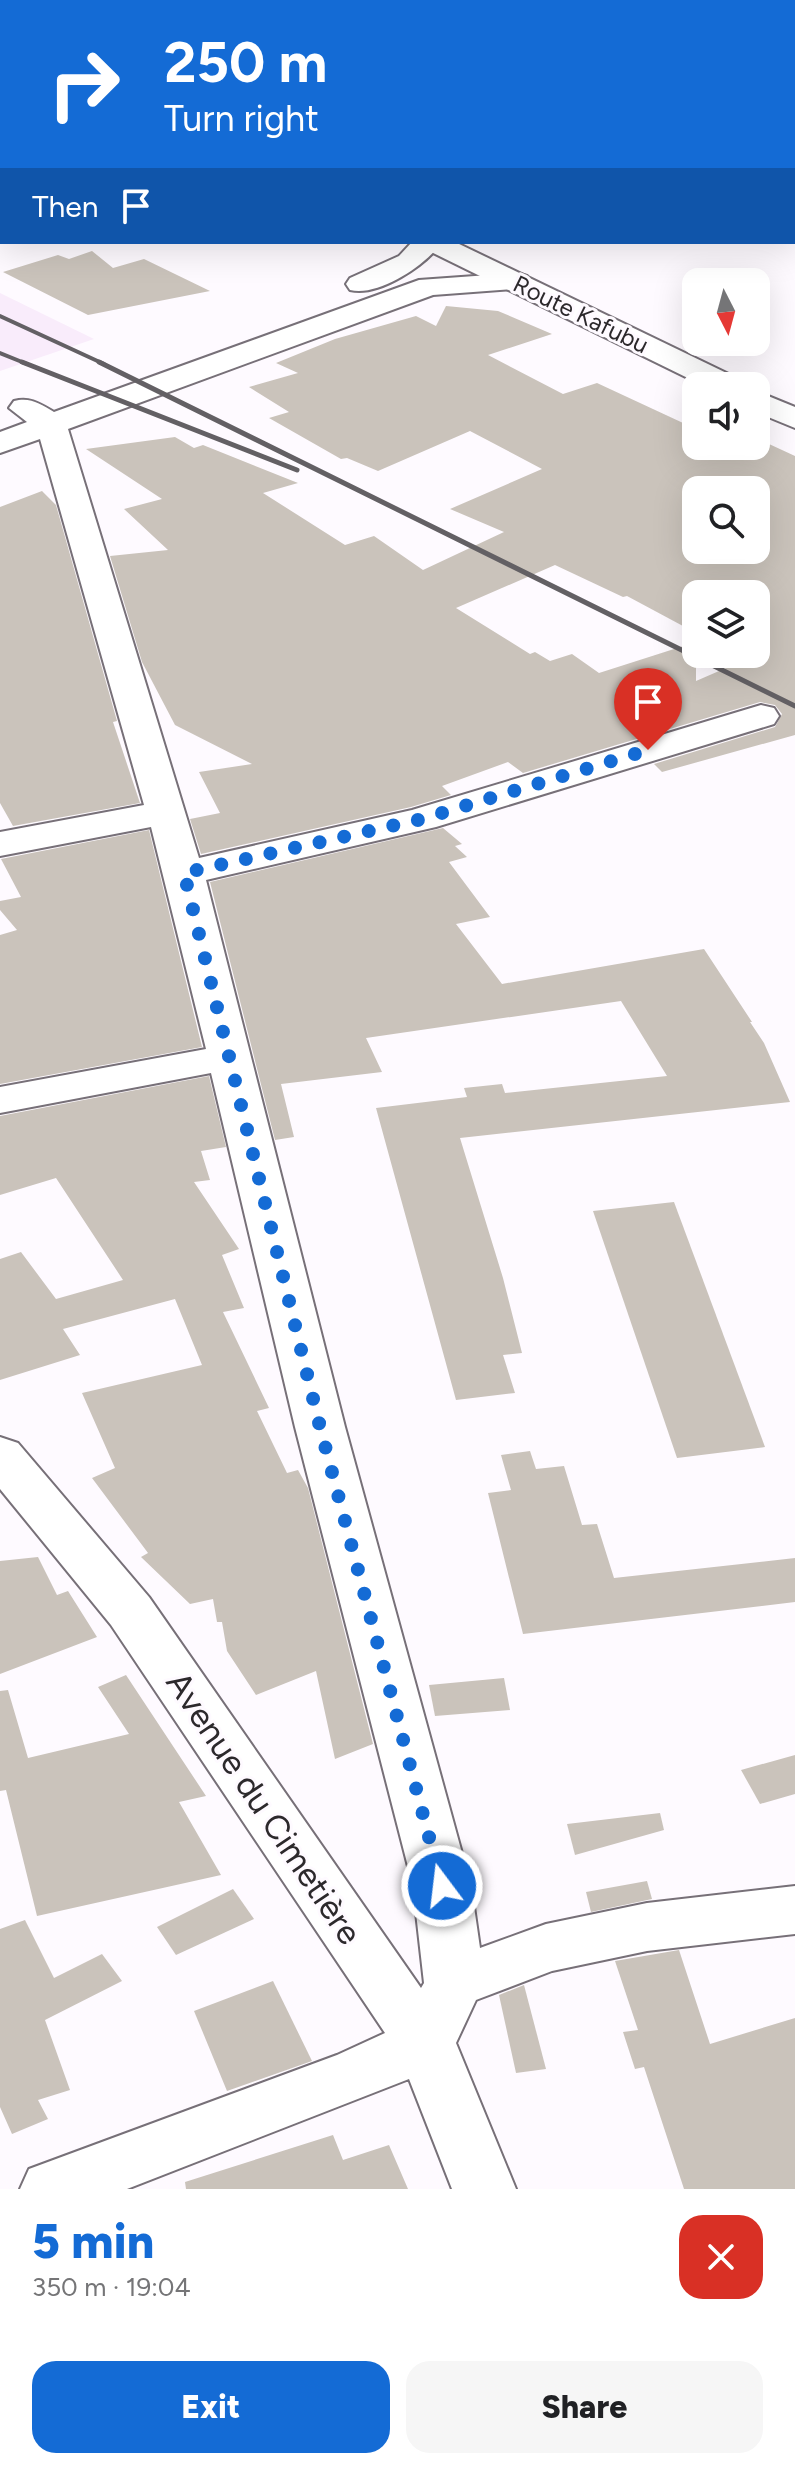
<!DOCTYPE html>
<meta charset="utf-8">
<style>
:root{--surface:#fff;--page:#f6f6f6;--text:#202124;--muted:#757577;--accent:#146bd5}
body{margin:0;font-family:Figtree,sans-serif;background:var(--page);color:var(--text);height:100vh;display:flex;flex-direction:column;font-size:30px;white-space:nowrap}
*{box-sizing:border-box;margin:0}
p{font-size:26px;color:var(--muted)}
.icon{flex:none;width:44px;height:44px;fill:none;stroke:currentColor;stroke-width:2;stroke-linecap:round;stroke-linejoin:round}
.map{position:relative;height:2189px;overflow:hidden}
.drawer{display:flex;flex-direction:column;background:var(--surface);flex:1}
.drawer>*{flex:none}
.banner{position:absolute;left:0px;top:0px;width:796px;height:244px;box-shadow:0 8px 32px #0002;background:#146bd5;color:#fff;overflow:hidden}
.needle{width:52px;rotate:174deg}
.tools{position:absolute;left:682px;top:268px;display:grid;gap:16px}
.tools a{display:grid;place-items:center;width:88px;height:88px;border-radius:16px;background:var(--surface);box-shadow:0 8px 32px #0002;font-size:40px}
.pin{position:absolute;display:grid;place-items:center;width:68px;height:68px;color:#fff;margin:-82px -34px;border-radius:50% 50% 50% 0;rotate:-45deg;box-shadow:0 0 8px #0007}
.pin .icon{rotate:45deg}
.me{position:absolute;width:88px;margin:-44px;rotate:345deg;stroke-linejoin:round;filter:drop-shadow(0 0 6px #0008)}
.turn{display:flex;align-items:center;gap:28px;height:168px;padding:0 32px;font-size:36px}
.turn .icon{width:104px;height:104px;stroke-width:2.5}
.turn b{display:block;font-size:56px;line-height:68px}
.then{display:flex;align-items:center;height:76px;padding:0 32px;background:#0003;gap:16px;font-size:30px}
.round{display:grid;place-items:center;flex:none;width:84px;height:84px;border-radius:24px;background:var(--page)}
.head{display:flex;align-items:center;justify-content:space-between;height:136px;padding:0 32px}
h1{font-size:48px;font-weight:800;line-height:60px;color:var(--accent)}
.primary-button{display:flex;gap:16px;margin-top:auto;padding:16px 32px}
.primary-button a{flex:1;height:92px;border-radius:24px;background:var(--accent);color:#fff;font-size:32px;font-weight:800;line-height:92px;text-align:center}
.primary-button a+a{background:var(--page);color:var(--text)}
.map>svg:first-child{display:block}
</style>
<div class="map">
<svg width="795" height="2189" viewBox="0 0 795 2189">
<rect width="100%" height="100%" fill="#fefaff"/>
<polygon fill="#f9ecfb" points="0,293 94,339 0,371"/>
<g fill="#cac3bb" fill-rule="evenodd">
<polygon points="92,251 113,268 144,259 210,291 88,315 3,272 58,255 69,259"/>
<path d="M446,306L498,311L552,334L488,355L563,394L597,383L696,429V446H732L756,457V438L795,456V735L662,772L654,764L775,727L782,714L775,705L760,702L523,773L508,762L442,786L451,795L411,807L201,854L190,819L220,813L199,772L252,764L175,725L142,662L110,556L168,550L124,509L162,499L86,449L175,437L194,448L203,445L298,483L263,493L345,545L374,536L423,570L504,532L450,509L542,469L470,431L378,471L347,458L341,459L269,418L289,412L249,387L298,373L276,363L335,339L416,316L436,326ZM696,490H756V550H696ZM555,565L623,597L627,596L696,633V594H756V655L696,681V642L599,673L572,654L550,661L535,652L530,654L456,608Z"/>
<polygon points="42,491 56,505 117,721 113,722 140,803 13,826 0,803 0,507"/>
<polygon points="443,828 462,844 455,846 467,857 449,862 490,917 456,924 502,984 704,949 752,1022 750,1022 764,1043 790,1102 460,1138 503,1278 522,1353 503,1355 515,1393 456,1400 376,1108 467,1097 464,1088 502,1084 505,1093 667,1076 621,1001 366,1038 382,1072 281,1084 294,1137 275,1140 210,882"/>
<polygon points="149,830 202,1047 0,1084 0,935 17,930 0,910 0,901 21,897 1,859"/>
<polygon points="209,1076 226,1147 201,1151 210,1180 194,1182 239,1249 222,1255 244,1308 223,1312 269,1408 257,1411 287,1473 298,1470 308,1488 373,1744 335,1759 316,1671 256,1695 227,1651 222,1622 217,1622 213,1599 190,1604 141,1557 148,1553 92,1478 115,1468 82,1393 202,1365 175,1299 63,1329 80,1355 0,1380 0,1259 21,1252 56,1299 123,1280 56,1178 0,1195 0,1116"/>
<polygon points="674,1202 765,1447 677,1458 593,1211"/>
<polygon points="530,1451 536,1469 564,1466 582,1525 597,1524 614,1578 795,1558 795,1602 523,1634 488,1493 511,1490 501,1455"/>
<polygon points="38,1557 57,1595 68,1591 97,1637 0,1674 0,1561"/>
<polygon points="126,1675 206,1796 179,1802 221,1875 37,1916 6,1790 0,1791 0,1691 8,1690 28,1758 129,1734 98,1687"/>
<polygon points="504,1678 510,1710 435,1716 429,1685"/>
<polygon points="795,1755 795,1794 760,1804 741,1770"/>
<polygon points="660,1813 664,1830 575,1855 567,1824"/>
<polygon points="647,1881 652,1899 591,1912 586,1892"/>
<polygon points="233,1889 254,1919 176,1955 157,1927"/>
<polygon points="25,1920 54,1978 102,1954 122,1981 45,2020 70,2090 38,2100 48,2119 12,2134 0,2107 0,1929"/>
<polygon points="679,1950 710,2044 795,2018 795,2189 684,2189 644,2067 635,2069 623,2032 638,2030 615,1961"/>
<polygon points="273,1981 312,2061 227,2091 194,2011"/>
<polygon points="524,1985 546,2069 516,2073 499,1995"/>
<polygon points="333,2135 343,2160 389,2145 408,2189 186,2189 185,2182"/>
</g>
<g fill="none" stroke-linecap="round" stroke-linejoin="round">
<g stroke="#777078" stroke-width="4">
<g id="street">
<path d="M412,242H442C426,265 379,297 350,290L346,284L350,278L399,256Z"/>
<path d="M517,273L527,276L531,282L527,288L433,295L68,429L199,858L412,810L761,705L774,708L779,716L774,724L436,827L206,880L345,1427L471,1886L480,1948L546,1924L647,1903L795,1886V1934L647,1951L552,1971L476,2000L456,2043L516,2189H452L409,2079L127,2189H20L29,2169L337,2055L385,2033L111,1625L0,1489V1437L18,1443L149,1597L421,1988L424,1983L413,1886L295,1427L211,1073L0,1113V1087L206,1049L151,827L0,856V832L144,805L40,439L0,453V432L27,422L9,408L14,401C31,397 40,404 54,412L419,280Z"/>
</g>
</g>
<g stroke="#777078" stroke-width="4">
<g id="secondary">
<rect x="0" y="22" width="2" height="15"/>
<polygon points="419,242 455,242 739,379 743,386 704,386 423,248"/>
<polygon points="756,391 795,407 795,428 756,412"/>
</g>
</g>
<use href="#street" fill="#fff" fill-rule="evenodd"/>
<use href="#secondary" fill="#fff" fill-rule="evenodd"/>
<g stroke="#636064" stroke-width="4">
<polyline points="0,316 104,364"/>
<polyline points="0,353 27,364"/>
</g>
<g stroke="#636064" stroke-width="5">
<polyline points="22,362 297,470"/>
<polyline points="99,362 795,706"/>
</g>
</g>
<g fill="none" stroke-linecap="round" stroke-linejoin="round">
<polyline stroke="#146bd5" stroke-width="14" stroke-dasharray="0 25.2" points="442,1886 320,1427 184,873 422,819 648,750"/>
</g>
<g text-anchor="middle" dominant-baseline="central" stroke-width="6" stroke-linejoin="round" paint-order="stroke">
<g font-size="24" fill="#2c292c" stroke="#fefaff">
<text transform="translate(581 314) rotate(26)">Route Kafubu</text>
</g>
<g font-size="34" fill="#2c292c" stroke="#fefaff">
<text transform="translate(264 1808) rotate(56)">Avenue du Cimetière</text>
</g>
</g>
</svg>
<div class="tools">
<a><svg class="needle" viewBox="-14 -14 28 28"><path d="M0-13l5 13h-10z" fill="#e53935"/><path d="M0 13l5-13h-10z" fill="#757577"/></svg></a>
<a><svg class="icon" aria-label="sound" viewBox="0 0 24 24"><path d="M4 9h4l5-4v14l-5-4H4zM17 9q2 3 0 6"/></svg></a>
<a><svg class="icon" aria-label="search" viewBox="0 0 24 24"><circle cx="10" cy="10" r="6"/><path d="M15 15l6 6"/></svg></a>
<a><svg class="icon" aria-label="layers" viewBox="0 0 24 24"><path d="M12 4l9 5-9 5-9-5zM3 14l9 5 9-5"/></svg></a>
</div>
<div class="pin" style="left:648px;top:750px;background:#d93025"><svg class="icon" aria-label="arrive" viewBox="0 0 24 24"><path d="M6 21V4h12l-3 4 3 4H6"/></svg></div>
<svg class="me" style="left:442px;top:1886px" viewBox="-20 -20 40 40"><circle r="17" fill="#146bd5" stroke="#fff" stroke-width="3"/><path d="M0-11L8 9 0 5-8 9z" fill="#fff"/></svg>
<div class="banner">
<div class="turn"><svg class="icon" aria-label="right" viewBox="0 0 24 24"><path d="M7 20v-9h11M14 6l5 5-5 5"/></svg><div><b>250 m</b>Turn right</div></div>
<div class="then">Then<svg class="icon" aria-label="arrive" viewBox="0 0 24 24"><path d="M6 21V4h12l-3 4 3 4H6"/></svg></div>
</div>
</div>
<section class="drawer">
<div class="head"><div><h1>5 min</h1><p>350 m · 19:04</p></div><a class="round" style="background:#d93025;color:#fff"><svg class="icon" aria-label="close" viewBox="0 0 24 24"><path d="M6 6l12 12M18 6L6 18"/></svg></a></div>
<div class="primary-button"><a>Exit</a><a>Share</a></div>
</section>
